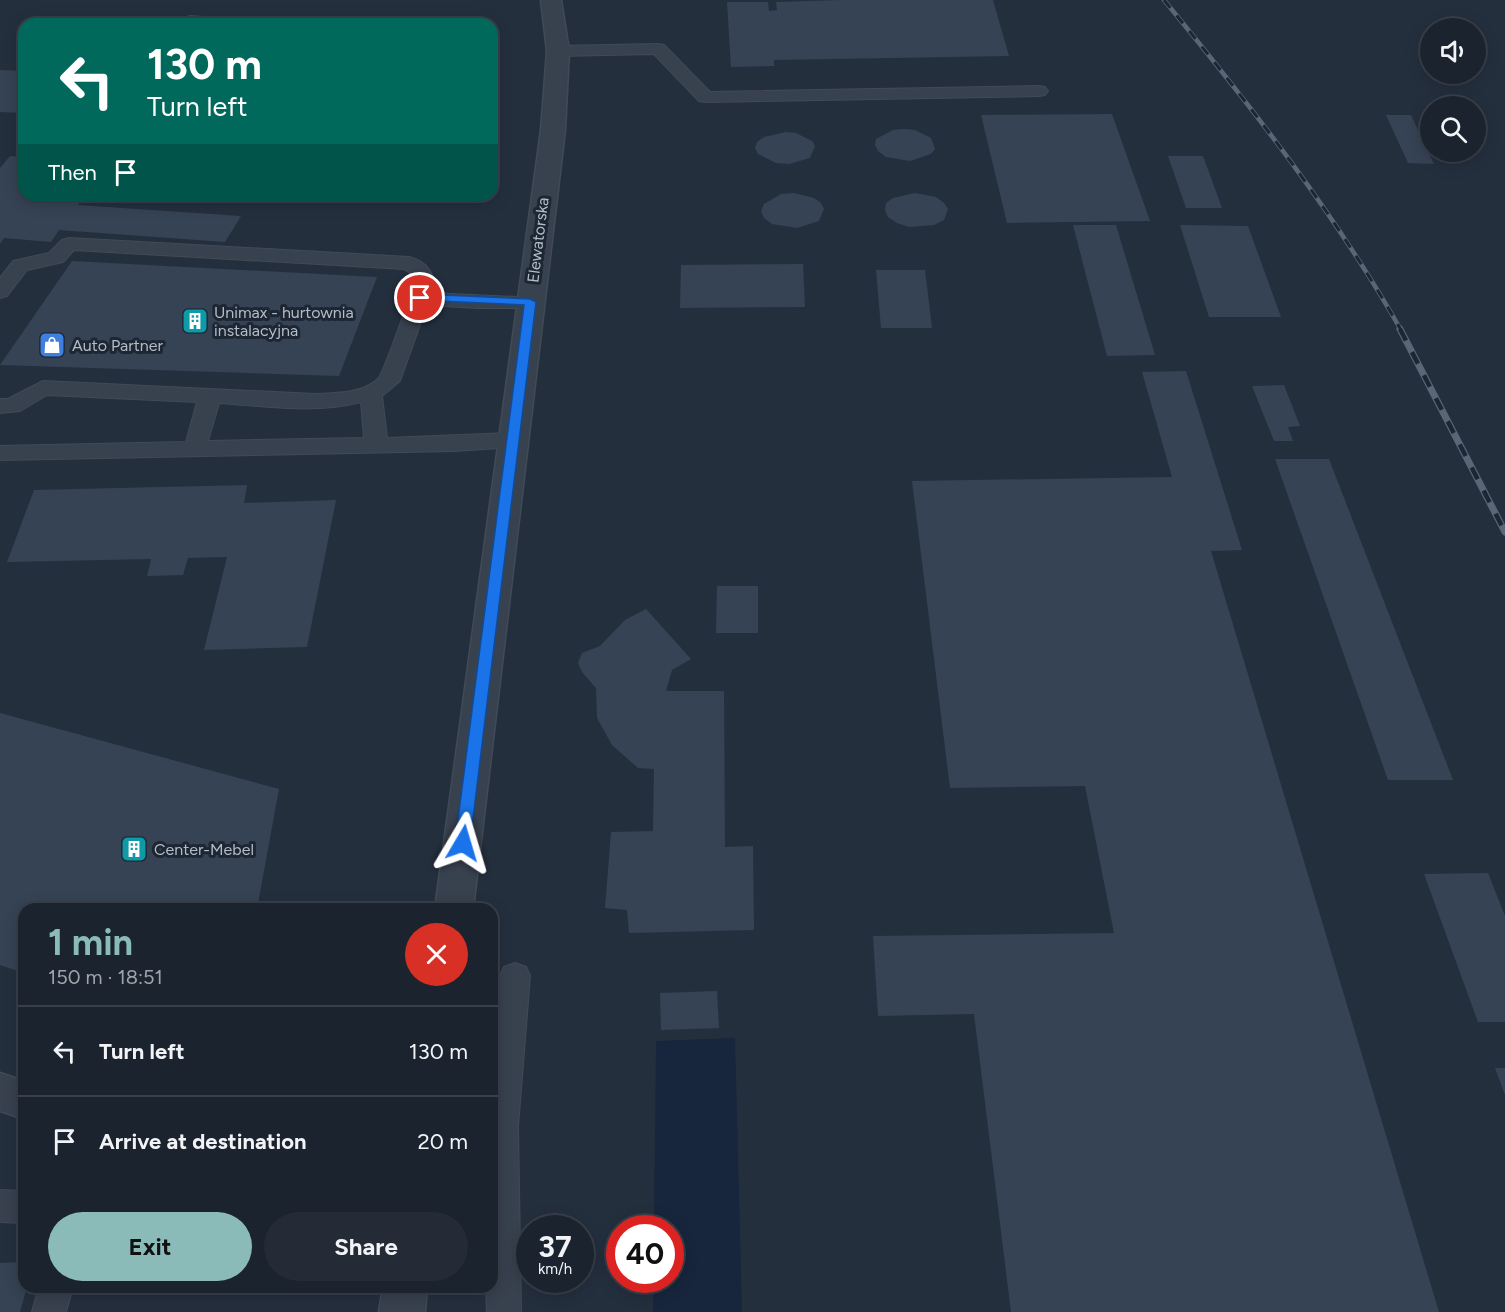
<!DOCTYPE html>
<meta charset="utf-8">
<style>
:root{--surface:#1b232e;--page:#242b36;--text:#f1f3f6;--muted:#a0a4aa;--line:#39404a;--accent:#8bbbb9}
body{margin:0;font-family:Figtree,sans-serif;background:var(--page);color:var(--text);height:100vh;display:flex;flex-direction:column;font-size:22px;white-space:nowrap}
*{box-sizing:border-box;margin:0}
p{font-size:20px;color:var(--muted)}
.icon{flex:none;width:33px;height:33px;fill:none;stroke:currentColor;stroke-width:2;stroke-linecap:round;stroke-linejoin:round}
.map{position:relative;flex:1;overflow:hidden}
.sheet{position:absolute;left:18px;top:903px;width:480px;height:390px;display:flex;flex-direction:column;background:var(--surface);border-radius:18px;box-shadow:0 3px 15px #0003,0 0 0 2px var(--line)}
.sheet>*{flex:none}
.banner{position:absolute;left:18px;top:18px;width:480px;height:183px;border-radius:18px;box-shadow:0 3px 15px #0003,0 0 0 2px var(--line);background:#00695c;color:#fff;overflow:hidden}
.tools{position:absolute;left:1420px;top:18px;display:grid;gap:12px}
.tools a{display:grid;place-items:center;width:66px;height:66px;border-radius:50%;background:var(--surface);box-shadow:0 3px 15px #0003,0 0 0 2px var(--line);font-size:30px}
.speed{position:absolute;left:516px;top:1215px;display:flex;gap:12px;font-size:30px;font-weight:700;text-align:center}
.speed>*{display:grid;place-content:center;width:78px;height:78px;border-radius:50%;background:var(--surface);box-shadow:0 3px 15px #0003,0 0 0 2px var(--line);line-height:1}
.speed small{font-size:15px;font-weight:400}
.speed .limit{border:9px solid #d22;background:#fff;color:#111}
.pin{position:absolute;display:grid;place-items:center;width:51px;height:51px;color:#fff;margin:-26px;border:3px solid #fff;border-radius:50%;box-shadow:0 2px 6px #0007}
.me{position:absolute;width:66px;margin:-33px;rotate:7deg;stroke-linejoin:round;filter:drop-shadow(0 0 4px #0008)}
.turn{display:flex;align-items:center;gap:21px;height:126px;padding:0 30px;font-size:27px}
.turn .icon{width:78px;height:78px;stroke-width:2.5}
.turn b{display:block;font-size:42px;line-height:51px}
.then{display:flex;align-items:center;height:57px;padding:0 30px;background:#0003;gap:12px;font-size:22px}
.round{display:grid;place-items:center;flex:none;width:63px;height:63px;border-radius:32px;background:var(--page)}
.overview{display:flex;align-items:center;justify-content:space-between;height:102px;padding:0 30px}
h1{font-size:36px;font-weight:700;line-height:45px;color:var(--accent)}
.primary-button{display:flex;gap:12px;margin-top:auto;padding:12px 30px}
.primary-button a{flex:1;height:69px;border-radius:36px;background:var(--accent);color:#111;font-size:24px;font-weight:700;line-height:69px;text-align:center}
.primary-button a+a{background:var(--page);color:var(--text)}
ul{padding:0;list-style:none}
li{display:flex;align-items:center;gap:18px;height:90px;padding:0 30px;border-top:2px solid var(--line)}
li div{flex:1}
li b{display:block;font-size:22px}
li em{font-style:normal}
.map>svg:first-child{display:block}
</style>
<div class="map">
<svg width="1505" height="1312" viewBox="0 0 1505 1312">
<rect width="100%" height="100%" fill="#242f3e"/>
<polygon fill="#17263c" points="735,1038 742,1312 653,1312 654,1280 670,1280 670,1228 654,1228 656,1041"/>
<g fill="#364354">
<polygon points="839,0 993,0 1009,56 774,60 774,66 731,67 727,2 768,2 769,11 777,10 776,2"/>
<polygon points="0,70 24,71 24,113 0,112"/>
<polygon points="1112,114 1150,221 1007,223 981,115"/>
<polygon points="1386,115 1411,115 1434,164 1408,163"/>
<polygon points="904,129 915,130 931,138 935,149 931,154 910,161 886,157 878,151 875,145 876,139 893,130"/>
<polygon points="786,132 796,133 812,141 815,146 810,158 789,164 776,163 758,154 755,148 757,142 764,137"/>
<polygon points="10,156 24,157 24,195 85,195 78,205 241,216 225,242 59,230 51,242 4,238 0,244 0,168"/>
<polygon points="1168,156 1203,156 1222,208 1186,208"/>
<polygon points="794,193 814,198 821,203 824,209 819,221 797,228 772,224 764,218 761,211 764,204 781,194"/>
<polygon points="915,193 936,197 944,203 948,209 944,220 934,225 909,227 897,223 888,217 885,210 886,203 893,198"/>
<polygon points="1073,225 1116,225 1155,355 1107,356"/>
<polygon points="1180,225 1248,226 1281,317 1209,317"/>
<polygon points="72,261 377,277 339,376 0,365"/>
<polygon points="803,264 805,307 680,308 681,265"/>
<polygon points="876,270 925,270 932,328 881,328"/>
<polygon points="1186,371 1242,550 1211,551 1439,1312 1011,1312 974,1014 878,1016 873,936 1114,933 1085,786 950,788 912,481 1172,477 1142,372"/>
<polygon points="1284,385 1300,426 1288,427 1293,441 1274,441 1252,386"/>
<polygon points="1275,459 1329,459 1453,780 1388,780"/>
<polygon points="247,485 244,503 336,500 307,647 204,650 227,557 188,558 183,575 147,576 151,559 7,562 34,490"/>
<polygon points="717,586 758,586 758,633 716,633"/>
<polygon points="646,609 691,659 672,670 666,691 724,691 725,847 753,846 754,930 629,933 627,910 605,908 611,832 653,831 654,769 638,768 612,745 597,718 596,688 582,672 578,663 582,653 600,646 625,620"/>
<polygon points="0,713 279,789 257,909 24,909 24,973 0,965"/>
<polygon points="1488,873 1505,916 1505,1022 1478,1022 1424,874"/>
<polygon points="717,991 719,1028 661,1030 660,993"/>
<polygon points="1495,1068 1505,1068 1505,1095"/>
<polygon points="24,1262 24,1287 27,1287 20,1312 0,1312 0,1263"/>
</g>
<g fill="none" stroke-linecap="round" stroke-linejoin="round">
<g stroke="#414a57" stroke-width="2">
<g id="service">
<polygon points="190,16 231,19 239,24 184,24 182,21 184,18"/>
<polygon points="658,44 664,45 710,92 1039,86 1045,87 1048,91 1045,95 1039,96 705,102 699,101 654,54 558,56 550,51 558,46"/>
<path d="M69,238L409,257C426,261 438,275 432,293L537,298L540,302L537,306L530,308H477L427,305L400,381L382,396L387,438L513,433L521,435L524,440L521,445L513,447L454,451L0,460V446L186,442L197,402L47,395L20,411L0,413V399H8L43,381L315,394C336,393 361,394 378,379C385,371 408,301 414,286L412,274L404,269L74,250L63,262L27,270L7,296L0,298V278L13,261L49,253L62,240ZM361,402L364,438L208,441L219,403C265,406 316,414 361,402Z"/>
<polygon points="515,963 526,967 530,976 518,1126 521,1312 487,1312 486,1287 492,1287 492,1061 500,976 504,967"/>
<polygon points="0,1190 24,1191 24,1223 0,1222"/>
<polygon points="39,1287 73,1287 66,1312 32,1312"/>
</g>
</g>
<g stroke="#414a57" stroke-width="3">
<polygon id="minor" points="0,1073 24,1081 24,1119 0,1111"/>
</g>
<g stroke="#414a57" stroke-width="3">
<g id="tertiary">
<polygon points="541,0 561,0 569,51 565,130 473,909 435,909 541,130 547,51"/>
<polygon points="383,1287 427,1287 425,1312 379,1312"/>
</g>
</g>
<use href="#service" fill="#38414e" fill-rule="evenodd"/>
<use href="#minor" fill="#38414e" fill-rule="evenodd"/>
<use href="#tertiary" fill="#38414e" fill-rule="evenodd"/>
<g stroke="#5a6575" stroke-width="4.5">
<path id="rail-far1" d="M1164,0C1250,105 1334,212 1401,330"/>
</g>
<g stroke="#5a6575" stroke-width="7">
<polyline id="rail" points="1400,329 1505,532"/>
</g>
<use href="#rail-far1" stroke="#1d2633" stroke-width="3" stroke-dasharray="10" stroke-linecap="butt"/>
<use href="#rail" stroke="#1d2633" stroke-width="4.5" stroke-dasharray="13" stroke-linecap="butt"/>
</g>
<polygon fill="#1a73e8" stroke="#114b97" stroke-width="1.5" points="420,294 530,299 536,302 470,843 468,847 463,849 457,847 455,843 524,305 416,300 415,298"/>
<defs>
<g id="building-square" transform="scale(1.35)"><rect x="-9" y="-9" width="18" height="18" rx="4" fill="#0f9aa8" stroke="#1d2633"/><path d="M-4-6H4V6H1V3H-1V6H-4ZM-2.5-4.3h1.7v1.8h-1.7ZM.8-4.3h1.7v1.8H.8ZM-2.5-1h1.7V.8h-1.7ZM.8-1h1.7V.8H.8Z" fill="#fff"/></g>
<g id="shop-square" transform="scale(1.35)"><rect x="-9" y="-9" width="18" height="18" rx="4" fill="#3f7fe0" stroke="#1d2633"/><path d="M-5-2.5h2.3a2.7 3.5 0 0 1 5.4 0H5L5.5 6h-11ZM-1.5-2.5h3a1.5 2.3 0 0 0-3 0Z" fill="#fff"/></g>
</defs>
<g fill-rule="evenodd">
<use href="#building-square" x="195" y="321"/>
<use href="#shop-square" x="52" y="345"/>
<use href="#building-square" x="134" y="849"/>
</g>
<g text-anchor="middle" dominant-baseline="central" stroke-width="6" stroke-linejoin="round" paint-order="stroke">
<g font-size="16" fill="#b4bcc9" stroke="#1d2633">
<text transform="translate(538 240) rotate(-83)">Elewatorska</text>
</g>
<g font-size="16" fill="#b4bcc9" stroke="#1d2633" text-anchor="start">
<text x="214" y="312">Unimax - hurtownia<tspan x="214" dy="18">instalacyjna</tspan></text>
<text x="72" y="345">Auto Partner</text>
<text x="154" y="849">Center-Mebel</text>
</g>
</g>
</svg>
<div class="tools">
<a><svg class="icon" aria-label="sound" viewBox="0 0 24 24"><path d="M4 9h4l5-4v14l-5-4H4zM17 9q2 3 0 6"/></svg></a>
<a><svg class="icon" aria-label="search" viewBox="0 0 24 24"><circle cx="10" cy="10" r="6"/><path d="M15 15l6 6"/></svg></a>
</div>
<div class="speed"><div>37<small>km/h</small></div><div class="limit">40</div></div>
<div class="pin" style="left:420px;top:298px;background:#d93025"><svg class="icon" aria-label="arrive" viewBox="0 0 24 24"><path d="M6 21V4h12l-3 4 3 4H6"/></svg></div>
<svg class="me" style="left:463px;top:843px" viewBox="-20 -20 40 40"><path d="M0-17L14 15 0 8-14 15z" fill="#1a73e8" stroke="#fff" stroke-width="4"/></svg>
<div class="banner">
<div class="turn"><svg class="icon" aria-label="left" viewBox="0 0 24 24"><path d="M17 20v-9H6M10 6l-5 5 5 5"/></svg><div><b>130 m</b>Turn left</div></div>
<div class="then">Then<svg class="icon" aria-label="arrive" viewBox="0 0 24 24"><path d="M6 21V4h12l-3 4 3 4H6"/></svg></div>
</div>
<section class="sheet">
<div class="overview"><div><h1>1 min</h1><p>150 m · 18:51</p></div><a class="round" style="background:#d93025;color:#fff"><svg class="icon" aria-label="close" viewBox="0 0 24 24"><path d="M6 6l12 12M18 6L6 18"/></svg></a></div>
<ul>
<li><svg class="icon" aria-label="left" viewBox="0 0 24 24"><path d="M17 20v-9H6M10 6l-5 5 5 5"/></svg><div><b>Turn left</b></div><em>130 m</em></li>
<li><svg class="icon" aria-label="arrive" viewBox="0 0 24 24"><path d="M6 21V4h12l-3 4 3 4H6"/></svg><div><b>Arrive at destination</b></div><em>20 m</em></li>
</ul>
<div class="primary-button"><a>Exit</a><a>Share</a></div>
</section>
</div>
